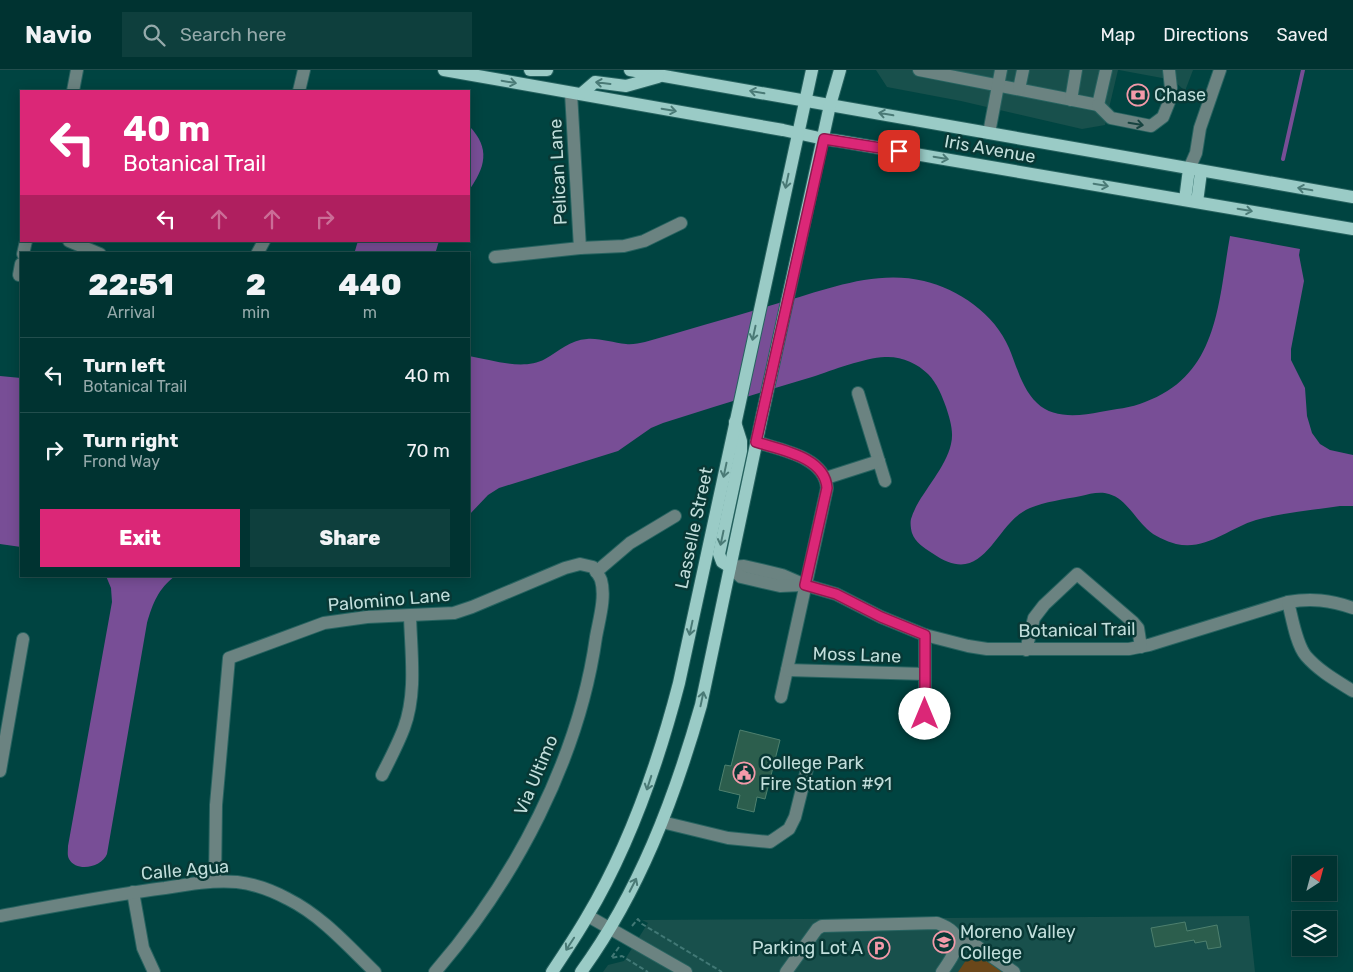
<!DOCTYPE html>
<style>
:root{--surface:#003331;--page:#0e3f3d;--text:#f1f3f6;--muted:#95aaab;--line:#224e4d;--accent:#db2777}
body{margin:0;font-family:Rubik,sans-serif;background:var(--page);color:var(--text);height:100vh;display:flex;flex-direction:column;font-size:19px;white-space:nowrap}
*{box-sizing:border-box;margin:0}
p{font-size:16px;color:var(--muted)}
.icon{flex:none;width:28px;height:28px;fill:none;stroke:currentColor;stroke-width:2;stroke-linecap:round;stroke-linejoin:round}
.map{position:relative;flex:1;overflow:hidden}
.sheet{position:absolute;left:20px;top:182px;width:450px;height:325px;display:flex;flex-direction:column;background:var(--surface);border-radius:0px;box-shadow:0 2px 12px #0003,0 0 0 1px var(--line)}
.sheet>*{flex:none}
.banner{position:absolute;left:20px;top:20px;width:450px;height:152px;border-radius:0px;box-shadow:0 2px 12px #0003,0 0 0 1px var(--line);background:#db2777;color:#fff;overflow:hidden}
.needle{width:32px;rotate:36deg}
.buttons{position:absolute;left:1292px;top:786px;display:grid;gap:10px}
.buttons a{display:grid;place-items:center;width:45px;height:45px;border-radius:0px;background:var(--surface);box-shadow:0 2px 12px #0003,0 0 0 1px var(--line);font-size:25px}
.pin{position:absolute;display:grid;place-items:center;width:42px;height:42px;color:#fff;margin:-21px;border-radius:10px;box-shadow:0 2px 8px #0006}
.me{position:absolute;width:55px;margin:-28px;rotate:0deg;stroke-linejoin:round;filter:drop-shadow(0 0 4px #0008)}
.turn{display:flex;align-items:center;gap:18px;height:105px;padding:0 20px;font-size:22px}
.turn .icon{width:65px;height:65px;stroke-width:2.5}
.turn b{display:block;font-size:35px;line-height:42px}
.lanes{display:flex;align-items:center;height:48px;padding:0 20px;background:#0003;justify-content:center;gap:25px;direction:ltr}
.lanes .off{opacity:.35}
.eta{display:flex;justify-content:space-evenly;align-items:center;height:85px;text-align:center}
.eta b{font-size:30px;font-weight:800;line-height:35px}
.button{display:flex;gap:10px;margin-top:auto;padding:10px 20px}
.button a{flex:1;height:58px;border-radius:0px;background:var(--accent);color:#fff;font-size:20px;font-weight:800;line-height:58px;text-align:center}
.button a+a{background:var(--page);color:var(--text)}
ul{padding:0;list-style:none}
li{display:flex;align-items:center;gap:15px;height:75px;padding:0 20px;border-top:1px solid var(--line)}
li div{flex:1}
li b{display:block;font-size:19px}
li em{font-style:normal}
header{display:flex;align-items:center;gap:30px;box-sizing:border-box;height:70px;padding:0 25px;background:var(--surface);border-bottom:1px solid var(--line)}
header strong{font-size:24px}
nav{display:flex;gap:28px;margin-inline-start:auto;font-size:18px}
.search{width:350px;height:45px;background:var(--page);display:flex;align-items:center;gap:12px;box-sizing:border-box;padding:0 18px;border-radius:0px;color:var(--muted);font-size:19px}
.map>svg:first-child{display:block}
</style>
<header>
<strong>Navio</strong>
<div class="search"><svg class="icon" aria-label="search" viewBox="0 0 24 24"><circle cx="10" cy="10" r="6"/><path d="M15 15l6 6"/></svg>Search here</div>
<nav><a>Map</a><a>Directions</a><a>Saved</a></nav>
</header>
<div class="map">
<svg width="1353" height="902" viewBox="0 0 1353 902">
<rect width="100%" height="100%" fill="#004441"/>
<g fill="#18504c">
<polygon points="876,0 1118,0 1105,55 1082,59 961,31 887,17"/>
<polygon points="1119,0 1193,0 1185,21 1173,10"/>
<polygon points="1249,846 1255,902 603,902 608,895 624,891 648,853 642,850"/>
</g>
<polygon fill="#6a471a" points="973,880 1002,902 958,902"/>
<g fill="#784e96">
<path d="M469,56C491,78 485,98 469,120Z"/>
<path d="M1230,166L1300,179L1299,185L1304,211L1291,279V290L1305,318L1307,346L1312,363L1320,374L1330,380L1353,385V436H1340C1314,440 1281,443 1256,450C1229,458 1206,481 1176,474C1166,471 1154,466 1147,459C1134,447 1126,429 1109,424C1100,421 1089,424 1081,426C1065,429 1044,432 1030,438C993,453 986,521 932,483C924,478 915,472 912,463C911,460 910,453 911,449C918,425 945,401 951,374C954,362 950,349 946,337C942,326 937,313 928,304C917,293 901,286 885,287C864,288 833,300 812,307C762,322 713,337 663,353L651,358L618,381L499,418L488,425L469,445V286C493,290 523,301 545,289C559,281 570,270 587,269C600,268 613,273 626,274C632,275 639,273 645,272C690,259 735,246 779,233C825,220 875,199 924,211C958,219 995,244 1009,278C1017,297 1022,319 1037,333C1053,349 1080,346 1100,342C1115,339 1131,338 1145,332C1219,305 1218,232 1230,166Z"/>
<polygon points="358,171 439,171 435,184 354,184"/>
<polygon points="0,306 21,308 21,477 0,474"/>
<path d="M106,506H175C158,519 153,533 147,553L107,784C102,797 77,803 69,789C67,785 68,781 68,776L112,532L111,518Z"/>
</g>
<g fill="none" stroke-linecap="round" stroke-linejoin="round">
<polyline stroke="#784e96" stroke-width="4" points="1283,89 1303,0"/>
</g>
<g fill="#2c5e4d" stroke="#4e806e">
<polygon points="740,660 780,670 765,729 757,727 754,742 737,738 740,725 719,720 725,695 731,696"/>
<polygon points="1185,852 1187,861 1217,855 1221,877 1208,879 1206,871 1195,873 1194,870 1155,877 1151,858"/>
</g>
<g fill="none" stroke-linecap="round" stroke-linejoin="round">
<polyline stroke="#1d5b58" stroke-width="12" stroke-dasharray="12 6" stroke-linecap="butt" points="1161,31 1163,16"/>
<g stroke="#276360" stroke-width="14">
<g id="minor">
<polyline points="919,0 1098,35 1106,0"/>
<polyline points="1169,0 1171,18"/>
<polyline points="1019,19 1023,0"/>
<polyline points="73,21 77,0"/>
<polyline points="299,21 304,0"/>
<polyline points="571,23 580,178"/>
<polyline points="1071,30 1076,0"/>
<polyline points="1098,35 1111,48 1151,56 1163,47 1169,32"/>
<polyline points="989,63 1001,0"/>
<polyline points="1189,99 1196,83 1200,58 1220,0"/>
<polyline points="69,171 100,184"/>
<polyline points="23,184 26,171"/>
<polyline points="257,184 264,171"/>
<polyline points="495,187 580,178 624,176 644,171 681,153"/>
<polyline points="19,205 21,194"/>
<polyline points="858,323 885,411"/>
<path d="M756,372C781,380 825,387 827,418L781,627"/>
<polyline points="826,408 879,391"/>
<path d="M730,497L744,496L782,505L805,515L836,524L881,547L925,565L968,576L987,579H1129L1149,575L1288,532C1311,528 1330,530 1353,538"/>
<polyline points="730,497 741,507 780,516 802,515"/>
<polyline points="596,502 630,473 675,446"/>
<path d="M1288,532C1292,547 1296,574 1306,586C1319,601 1337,611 1353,621"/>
<polyline points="925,565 925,644"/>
<polyline points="1026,580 1034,548 1044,535 1077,504 1133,552 1138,558 1141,577"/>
<polyline points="787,600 925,604"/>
<polyline points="0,701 23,569"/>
<path d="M382,705C390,689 398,674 404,658C417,623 411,583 410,546"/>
<polyline points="662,752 728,768 770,772 789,759 795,747 807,699"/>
<path d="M215,811L216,735L229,588L324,553L367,547L454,543L472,537L565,498L580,494L593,497C596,501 599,505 601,510C606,527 599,550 596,567C579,688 515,810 435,902"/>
<polyline points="133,822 143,878 154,902"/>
<path d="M0,846C55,836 110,825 165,818C189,814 213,810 237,812C254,814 273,821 288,829C322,846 348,876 375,902"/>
<polyline points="588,846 686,902"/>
<polyline points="957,867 968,870 1014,902"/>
<path d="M786,902L817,859L822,856L937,853C969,864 956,882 942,902"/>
</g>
</g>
<g stroke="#276360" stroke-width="14">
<g id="major">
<polyline points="444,0 783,60 824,69 839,71 1353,159"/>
<polyline points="530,0 547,0"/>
<polyline points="630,0 1353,127"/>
<polyline points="581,24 595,12 626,16 658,7"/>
<polyline points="1185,130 1189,99"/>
<polyline points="1197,132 1201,102"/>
<polyline points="730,497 722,492 719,484 741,381 741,371 735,352"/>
<path d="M552,902C564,884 576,866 587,847C630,775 658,694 679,613L812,0"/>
<path d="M581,902C639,822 674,730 701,635L762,346L830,35L840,0"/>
</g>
</g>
<g stroke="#417875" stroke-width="2" stroke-dasharray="5 2.5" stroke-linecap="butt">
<polyline points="632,856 638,849 642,854 722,902"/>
<polyline points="619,877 611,888 622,886 648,902"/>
</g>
<use href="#minor" stroke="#6b8381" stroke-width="12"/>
<use href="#major" stroke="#9acbc6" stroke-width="12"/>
</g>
<defs><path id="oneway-shaft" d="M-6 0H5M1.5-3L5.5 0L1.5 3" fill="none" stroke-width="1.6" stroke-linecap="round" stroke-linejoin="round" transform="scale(1.25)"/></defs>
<g stroke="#4a7a76">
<use href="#oneway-shaft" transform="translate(509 12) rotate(10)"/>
<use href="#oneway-shaft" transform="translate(603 13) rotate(-173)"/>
<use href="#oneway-shaft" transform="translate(757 22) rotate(-170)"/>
<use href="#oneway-shaft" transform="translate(669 40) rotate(10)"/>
<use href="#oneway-shaft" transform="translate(886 44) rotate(-170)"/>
<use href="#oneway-shaft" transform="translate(941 88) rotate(10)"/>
<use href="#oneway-shaft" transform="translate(787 111) rotate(102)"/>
<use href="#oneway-shaft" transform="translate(1101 115) rotate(10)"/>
<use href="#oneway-shaft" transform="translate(1305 119) rotate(-170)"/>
<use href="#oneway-shaft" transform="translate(1245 140) rotate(10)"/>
<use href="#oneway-shaft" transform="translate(754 263) rotate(102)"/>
<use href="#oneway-shaft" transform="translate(725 400) rotate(102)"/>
<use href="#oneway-shaft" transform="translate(722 468) rotate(102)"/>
<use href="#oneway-shaft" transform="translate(691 558) rotate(102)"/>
<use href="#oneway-shaft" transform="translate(702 629) rotate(-78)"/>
<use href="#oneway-shaft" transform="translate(649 713) rotate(108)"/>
<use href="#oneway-shaft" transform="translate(633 815) rotate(-63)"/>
<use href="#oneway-shaft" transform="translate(570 874) rotate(123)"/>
</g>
<use stroke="#174340" href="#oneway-shaft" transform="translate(1136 54) rotate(9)"/>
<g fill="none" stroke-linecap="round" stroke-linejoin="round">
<g stroke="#8e194d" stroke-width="12">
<path id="route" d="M899,81L824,69L756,372C781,380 825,387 827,418L805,515L836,524L881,547L925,565V644"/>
</g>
<use href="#route" stroke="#db2777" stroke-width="9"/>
</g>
<defs>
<g id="bank-ring" transform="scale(1.125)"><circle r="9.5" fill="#083835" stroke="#f39aa9" stroke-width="1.5"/><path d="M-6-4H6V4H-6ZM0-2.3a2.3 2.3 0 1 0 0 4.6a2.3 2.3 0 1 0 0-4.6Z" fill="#f39aa9"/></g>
<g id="civic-ring" transform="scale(1.125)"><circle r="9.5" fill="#083835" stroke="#f39aa9" stroke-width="1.5"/><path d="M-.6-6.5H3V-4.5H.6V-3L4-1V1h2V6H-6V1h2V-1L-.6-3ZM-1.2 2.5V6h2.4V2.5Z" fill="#f39aa9"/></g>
<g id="university-ring" transform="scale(1.125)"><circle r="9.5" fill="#083835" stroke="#f39aa9" stroke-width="1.5"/><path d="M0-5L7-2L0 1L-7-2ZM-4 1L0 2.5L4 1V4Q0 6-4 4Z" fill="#f39aa9"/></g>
<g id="parking-ring" transform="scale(1.125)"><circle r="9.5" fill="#083835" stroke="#f39aa9" stroke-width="1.5"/><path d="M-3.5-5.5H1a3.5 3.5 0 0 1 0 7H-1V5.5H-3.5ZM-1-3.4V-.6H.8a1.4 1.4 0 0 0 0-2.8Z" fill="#f39aa9"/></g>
</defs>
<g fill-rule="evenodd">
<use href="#bank-ring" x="1138" y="25"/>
<use href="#civic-ring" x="744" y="703"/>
<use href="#university-ring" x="944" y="872"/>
<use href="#parking-ring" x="879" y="878"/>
</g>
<g text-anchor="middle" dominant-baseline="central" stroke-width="5" stroke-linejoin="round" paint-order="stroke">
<g font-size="18" fill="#c1dedb" stroke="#083835" text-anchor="start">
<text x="1154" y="25">Chase</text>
<text x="760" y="693">College Park<tspan x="760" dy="21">Fire Station #91</tspan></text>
<text x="960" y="862">Moreno Valley<tspan x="960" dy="21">College</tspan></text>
<text x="863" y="878" text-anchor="end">Parking Lot A</text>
</g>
<g font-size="18" fill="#c1dedb" stroke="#083835">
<text transform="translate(990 79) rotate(10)">Iris Avenue</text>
<text transform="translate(558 102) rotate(-93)">Pelican Lane</text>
<text transform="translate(694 458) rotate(-78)">Lasselle Street</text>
<text transform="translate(389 530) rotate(-5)">Palomino Lane</text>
<text transform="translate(1077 560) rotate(-1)">Botanical Trail</text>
<text transform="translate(857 585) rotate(2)">Moss Lane</text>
<text transform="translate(536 705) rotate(-67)">Via Ultimo</text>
<text transform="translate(185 800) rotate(-5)">Calle Agua</text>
</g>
</g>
</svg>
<div class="buttons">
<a><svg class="needle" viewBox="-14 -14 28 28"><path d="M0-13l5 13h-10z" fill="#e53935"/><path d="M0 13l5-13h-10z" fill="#95aaab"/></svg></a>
<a><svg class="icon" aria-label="layers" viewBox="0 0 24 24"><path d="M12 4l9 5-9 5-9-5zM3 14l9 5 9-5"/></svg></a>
</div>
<div class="pin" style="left:899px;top:81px;background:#d93025"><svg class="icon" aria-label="arrive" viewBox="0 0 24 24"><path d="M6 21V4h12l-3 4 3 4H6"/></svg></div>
<svg class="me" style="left:925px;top:644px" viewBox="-20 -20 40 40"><circle r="19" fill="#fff"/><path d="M0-13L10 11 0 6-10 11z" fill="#db2777"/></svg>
<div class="banner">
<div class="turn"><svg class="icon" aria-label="left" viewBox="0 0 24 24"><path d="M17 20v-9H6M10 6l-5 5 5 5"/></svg><div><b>40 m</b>Botanical Trail</div></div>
<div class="lanes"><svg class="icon" aria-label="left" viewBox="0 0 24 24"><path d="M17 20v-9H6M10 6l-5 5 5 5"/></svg><svg class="icon off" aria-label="ahead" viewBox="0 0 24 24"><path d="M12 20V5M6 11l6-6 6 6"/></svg><svg class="icon off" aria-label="ahead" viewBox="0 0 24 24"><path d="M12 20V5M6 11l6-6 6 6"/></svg><svg class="icon off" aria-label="right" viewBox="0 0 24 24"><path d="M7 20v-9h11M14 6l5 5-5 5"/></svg></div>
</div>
<section class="sheet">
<div class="eta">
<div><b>22:51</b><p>Arrival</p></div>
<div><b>2</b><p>min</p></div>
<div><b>440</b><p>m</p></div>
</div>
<ul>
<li><svg class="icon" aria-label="left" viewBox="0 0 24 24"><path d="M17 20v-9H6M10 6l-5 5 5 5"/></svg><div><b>Turn left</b><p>Botanical Trail</p></div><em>40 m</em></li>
<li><svg class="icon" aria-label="right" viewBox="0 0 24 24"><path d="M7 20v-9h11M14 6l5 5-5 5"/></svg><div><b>Turn right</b><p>Frond Way</p></div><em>70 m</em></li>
</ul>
<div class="button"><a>Exit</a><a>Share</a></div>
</section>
</div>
